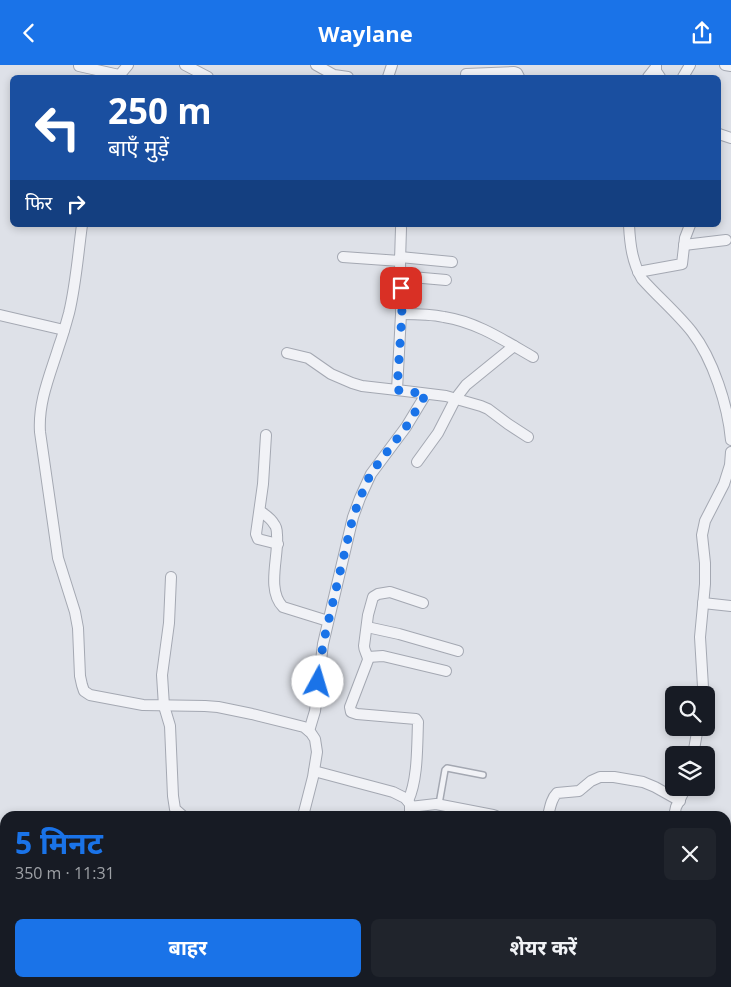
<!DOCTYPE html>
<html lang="hi">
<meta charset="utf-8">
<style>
:root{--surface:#171b24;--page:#20242c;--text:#f1f3f6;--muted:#9ea1a6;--accent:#1a73e8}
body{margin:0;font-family:"Open Sans","Noto Sans Devanagari",sans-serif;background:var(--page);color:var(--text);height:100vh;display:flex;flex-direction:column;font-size:19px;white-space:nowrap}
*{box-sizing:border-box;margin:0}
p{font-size:16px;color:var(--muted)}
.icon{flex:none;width:28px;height:28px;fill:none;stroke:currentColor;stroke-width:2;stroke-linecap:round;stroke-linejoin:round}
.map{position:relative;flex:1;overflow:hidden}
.panel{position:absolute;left:0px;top:746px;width:731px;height:176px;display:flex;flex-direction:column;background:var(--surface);border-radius:15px 15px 0 0;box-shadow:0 2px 8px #0003}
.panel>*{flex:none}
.top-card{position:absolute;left:10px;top:10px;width:711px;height:152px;border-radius:8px;box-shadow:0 2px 8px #0003;background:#1a4fa0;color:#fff;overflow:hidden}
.controls{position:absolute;left:665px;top:621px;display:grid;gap:10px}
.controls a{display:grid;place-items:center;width:50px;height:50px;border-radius:8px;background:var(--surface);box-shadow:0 2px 8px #0003;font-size:25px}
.pin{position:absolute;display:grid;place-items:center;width:42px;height:42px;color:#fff;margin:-21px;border-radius:10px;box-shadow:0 2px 8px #0006}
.me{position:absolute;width:55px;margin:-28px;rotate:6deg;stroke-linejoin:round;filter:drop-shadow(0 0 4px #0008)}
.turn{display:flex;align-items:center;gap:18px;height:105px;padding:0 15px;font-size:22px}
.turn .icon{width:65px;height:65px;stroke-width:2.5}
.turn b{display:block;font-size:35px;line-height:42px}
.then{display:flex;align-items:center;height:48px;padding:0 15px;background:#0003;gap:10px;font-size:19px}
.round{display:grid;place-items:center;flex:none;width:52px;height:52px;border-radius:8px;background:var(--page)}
.headline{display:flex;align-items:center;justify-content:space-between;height:85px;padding:0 15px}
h1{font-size:30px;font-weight:700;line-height:38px;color:var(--accent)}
.action{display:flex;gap:10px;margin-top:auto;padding:10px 15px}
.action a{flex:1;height:58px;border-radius:8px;background:var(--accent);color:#fff;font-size:20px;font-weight:700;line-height:58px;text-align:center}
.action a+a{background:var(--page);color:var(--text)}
header{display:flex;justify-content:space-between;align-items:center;height:65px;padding:0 15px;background:var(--accent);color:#fff;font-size:22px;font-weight:700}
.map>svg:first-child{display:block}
</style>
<header><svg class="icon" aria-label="back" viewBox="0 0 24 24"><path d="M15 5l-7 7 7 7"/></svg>Waylane<svg class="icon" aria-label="share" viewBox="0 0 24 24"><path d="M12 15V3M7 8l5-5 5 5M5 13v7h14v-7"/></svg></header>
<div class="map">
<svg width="731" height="922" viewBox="0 0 731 922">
<rect width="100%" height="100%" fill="#dee1e8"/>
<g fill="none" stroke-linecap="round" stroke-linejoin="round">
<g stroke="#a4a8b2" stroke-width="8">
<g id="service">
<polyline points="439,739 445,705 447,703 483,710"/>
<polyline points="0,859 5,856"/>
<polyline points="0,894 5,900"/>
<polyline points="0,918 5,914"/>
<polyline points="20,918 23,922"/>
<polyline points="54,918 57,922"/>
</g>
</g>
<g stroke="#a4a8b2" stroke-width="12">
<g id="minor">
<polyline points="185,0 208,12"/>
<polyline points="316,0 334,10 348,12"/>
<polyline points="656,0 656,6 660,12"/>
<polyline points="725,0 731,1"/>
<polyline points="79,1 119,10"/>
<polyline points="466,9 514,7 517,8 519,12"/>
<polyline points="118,12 128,0"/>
<polyline points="388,12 392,0"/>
<polyline points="648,12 656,2"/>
<polyline points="683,12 690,0"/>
<polyline points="719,69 731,73"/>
<path d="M82,160C78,189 76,219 69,248C66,259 63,270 59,281C50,310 38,337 40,367L58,493L75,547L78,563L80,611L82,620L84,626L90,630L143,640L205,641L218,642L252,649L304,662L311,668L315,674L317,687L313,712L303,751"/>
<path d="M629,160C630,179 632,197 642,214C658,232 677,248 692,267C713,294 728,341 731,375"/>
<polyline points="401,163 400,196 401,249 397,325 446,331 481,341 488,344 508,359 528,372"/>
<polyline points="684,180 726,175"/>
<polyline points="343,192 400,196"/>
<polyline points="400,192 452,197"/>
<polyline points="638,207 682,199 685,173 690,160"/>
<polyline points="400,211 446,215"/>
<path d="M401,249C416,249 430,249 444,252C477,257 505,276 533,292"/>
<polyline points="0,250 64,265"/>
<polyline points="287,288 308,293 331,309 352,318 362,321 397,325"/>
<polyline points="266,370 263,419 256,469 258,474 278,479"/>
<polyline points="417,397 438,368 456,333 466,320 514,281"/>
<path d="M260,446C264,449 271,453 274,459C277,462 277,466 277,470C279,491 266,525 283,542L328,556"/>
<polyline points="171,512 169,558 162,610 164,641 170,661 173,731 175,744 183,751"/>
<polyline points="703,538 731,541"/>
<polyline points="367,562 399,569 458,586"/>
<polyline points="368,592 383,591 446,606"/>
<polyline points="702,630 703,622 700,572 705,519 705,498 702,470 705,456 724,419 730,400 731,387"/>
<polyline points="309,666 315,646 323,579 353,452 360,433 371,409 406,362 426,329"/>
<polyline points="693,690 698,662"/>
<polyline points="314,706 393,727 405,733 410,739 410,747 409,751"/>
<path d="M408,736C418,714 417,682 418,657L416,654L357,649L351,647L350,642L368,595C368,590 364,586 364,581L368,550L373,532L378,529L390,527L423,538"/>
<polyline points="410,742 436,739 493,750 496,751"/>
<path d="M548,751C550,743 551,734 557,728L579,726L591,716L600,712H614L643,717L655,722L680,736"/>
<polyline points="674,751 676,742 686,722"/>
<polyline points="726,794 731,795"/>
<polyline points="160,918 160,922"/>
<polyline points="641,918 642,922"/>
<polyline points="367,922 367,918"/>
</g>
</g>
<use href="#service" stroke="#f1f2f6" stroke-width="5"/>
<use href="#minor" stroke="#f1f2f6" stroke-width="10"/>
</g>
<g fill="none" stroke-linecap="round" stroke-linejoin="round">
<polyline stroke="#1a73e8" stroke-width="9" stroke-dasharray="0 16.2" points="318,617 323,579 353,452 360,433 371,408 406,362 426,329 397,325 402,249 401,223"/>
</g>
</svg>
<div class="controls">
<a><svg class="icon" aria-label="search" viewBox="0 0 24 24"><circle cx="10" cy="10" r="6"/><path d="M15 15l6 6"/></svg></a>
<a><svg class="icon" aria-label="layers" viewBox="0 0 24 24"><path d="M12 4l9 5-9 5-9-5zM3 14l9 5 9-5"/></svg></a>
</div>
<div class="pin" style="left:401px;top:223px;background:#d93025"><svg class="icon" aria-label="arrive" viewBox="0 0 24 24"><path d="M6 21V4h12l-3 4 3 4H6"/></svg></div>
<svg class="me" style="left:318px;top:617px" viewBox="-20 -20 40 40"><circle r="19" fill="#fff"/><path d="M0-13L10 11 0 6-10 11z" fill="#1a73e8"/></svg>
<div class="top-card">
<div class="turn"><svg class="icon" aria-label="left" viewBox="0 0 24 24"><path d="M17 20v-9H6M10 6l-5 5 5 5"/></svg><div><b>250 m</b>बाएँ मुड़ें</div></div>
<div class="then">फिर<svg class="icon" aria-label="right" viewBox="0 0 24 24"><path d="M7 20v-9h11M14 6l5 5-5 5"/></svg></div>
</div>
<section class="panel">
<div class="headline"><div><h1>5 मिनट</h1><p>350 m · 11:31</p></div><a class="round"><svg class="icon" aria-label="close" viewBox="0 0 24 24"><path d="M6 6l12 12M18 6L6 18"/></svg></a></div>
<div class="action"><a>बाहर</a><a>शेयर करें</a></div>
</section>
</div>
